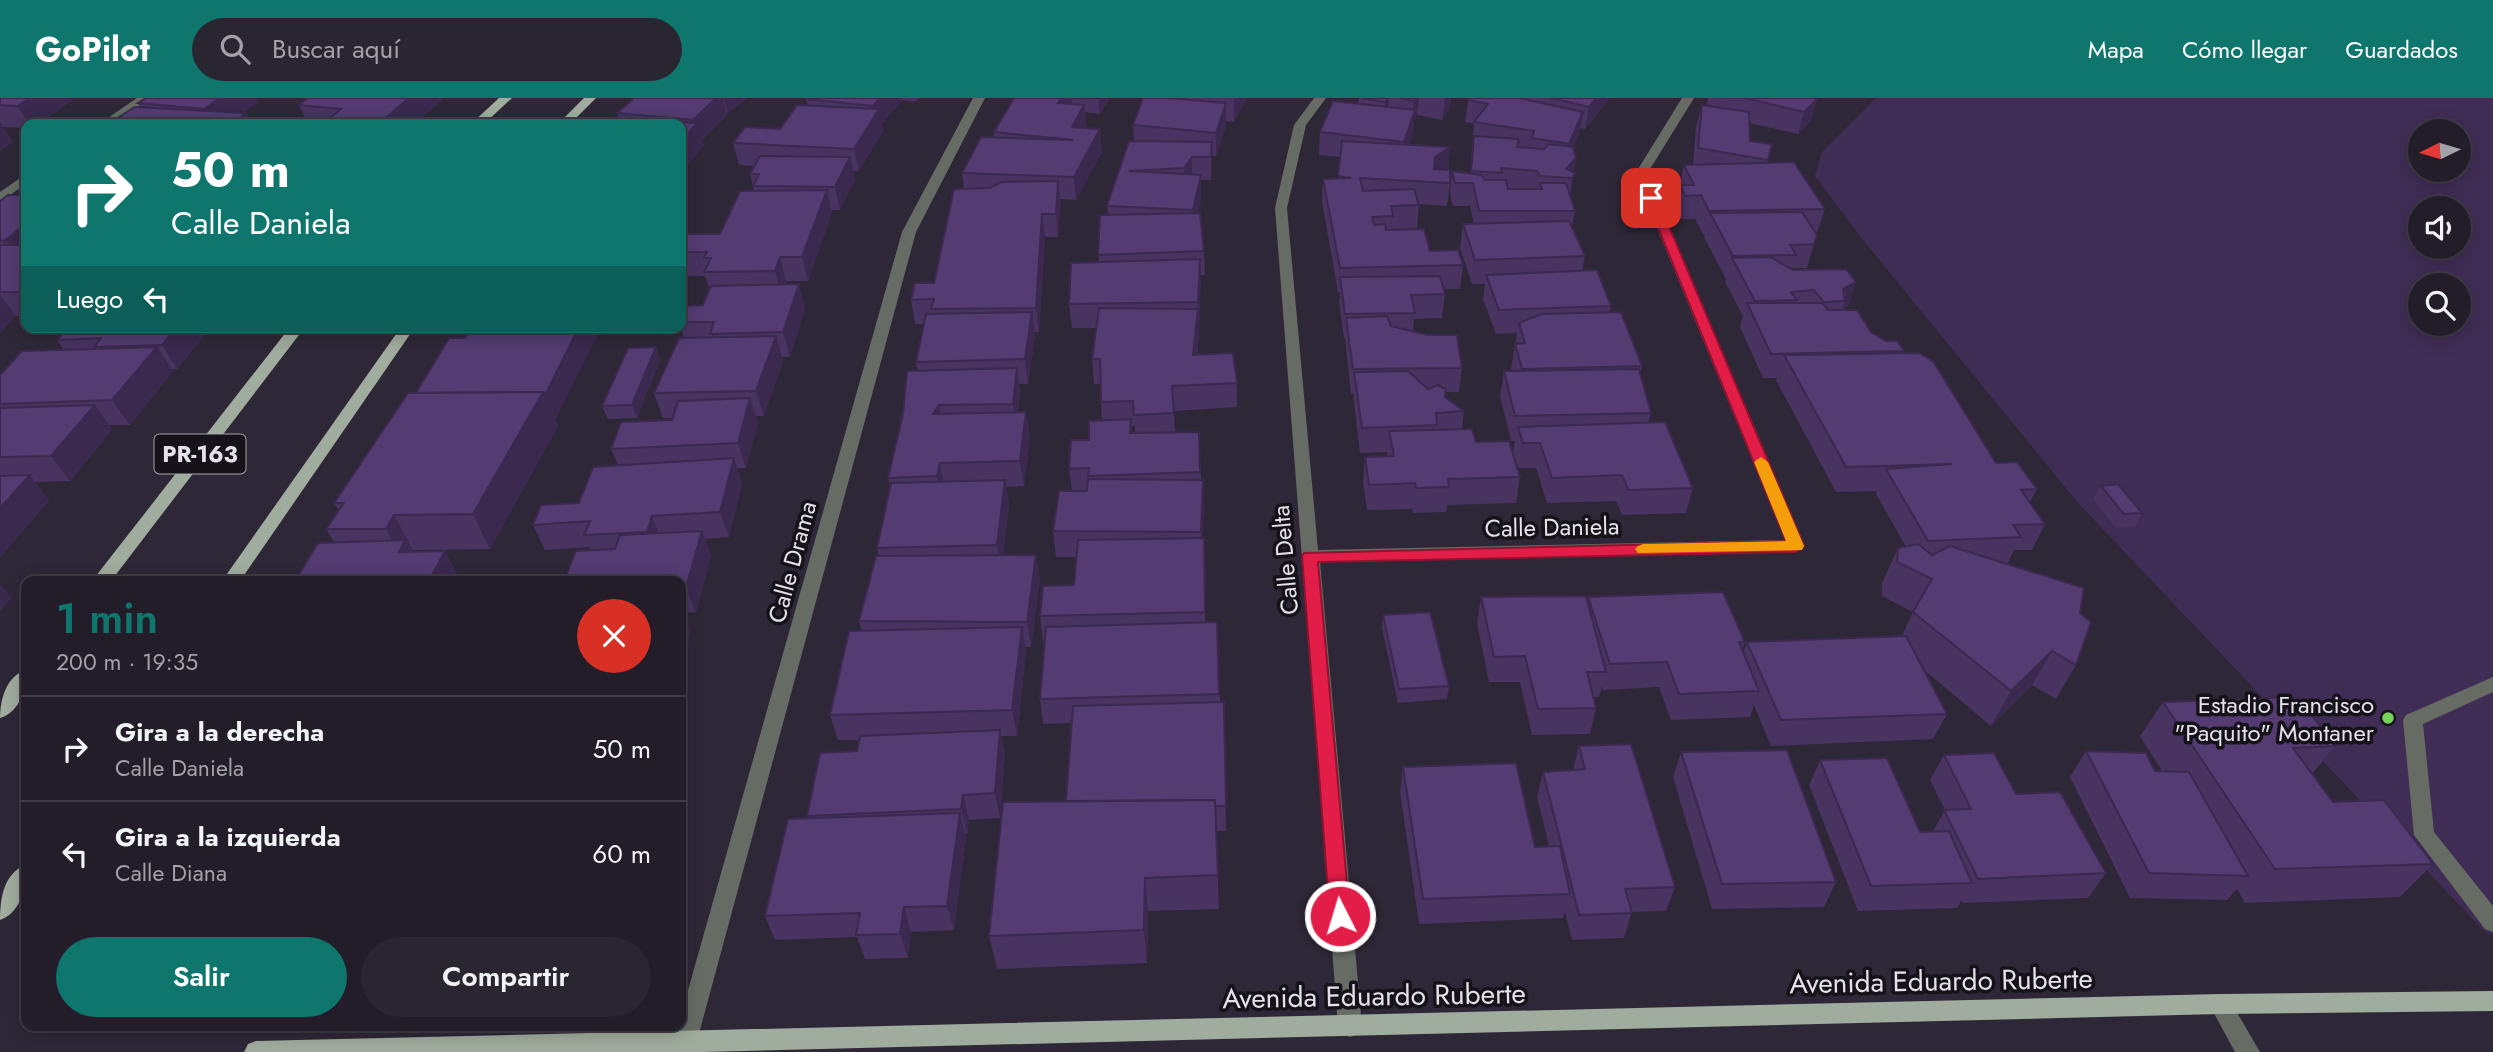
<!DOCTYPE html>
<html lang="es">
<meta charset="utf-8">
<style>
:root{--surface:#221d29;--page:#2a2631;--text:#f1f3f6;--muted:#a2a2a8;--line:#3f3b46;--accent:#0f766e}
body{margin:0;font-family:Jost,sans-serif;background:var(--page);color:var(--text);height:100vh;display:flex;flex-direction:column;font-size:26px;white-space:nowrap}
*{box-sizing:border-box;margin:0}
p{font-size:23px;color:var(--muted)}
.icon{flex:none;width:38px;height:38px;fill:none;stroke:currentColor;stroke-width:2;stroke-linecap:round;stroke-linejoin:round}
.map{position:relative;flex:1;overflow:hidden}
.side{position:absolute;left:21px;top:478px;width:665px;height:455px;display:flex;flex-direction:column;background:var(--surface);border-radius:14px;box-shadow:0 4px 18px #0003,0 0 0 2px var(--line)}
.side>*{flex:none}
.guide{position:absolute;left:21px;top:21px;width:665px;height:214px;border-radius:14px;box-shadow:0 4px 18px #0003,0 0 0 2px var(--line);background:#0f766e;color:#fff;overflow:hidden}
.needle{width:46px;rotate:265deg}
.controls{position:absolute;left:2408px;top:21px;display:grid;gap:14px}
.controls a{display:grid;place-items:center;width:63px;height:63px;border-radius:50%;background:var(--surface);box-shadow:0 4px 18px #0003,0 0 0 2px var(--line);font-size:35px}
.pin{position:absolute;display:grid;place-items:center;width:60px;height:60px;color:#fff;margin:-30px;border-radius:14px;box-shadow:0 4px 10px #0006}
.me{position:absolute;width:77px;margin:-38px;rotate:355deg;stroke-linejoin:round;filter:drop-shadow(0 0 5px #0008)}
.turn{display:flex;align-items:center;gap:24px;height:147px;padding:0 35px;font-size:32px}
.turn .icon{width:91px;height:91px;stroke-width:2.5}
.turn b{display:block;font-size:49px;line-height:60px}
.then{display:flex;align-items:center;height:66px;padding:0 35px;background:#0003;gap:14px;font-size:26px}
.round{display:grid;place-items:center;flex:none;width:74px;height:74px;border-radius:37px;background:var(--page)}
.head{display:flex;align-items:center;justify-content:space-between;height:119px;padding:0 35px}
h1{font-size:42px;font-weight:600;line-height:52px;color:var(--accent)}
.action{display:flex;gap:14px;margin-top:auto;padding:14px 35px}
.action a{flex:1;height:80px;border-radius:42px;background:var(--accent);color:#fff;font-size:28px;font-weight:600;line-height:80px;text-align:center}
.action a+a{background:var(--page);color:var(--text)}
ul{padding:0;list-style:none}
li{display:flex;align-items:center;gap:21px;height:105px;padding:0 35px;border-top:2px solid var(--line)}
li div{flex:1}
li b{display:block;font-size:26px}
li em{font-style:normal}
header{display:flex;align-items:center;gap:42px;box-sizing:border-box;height:98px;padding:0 35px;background:var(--accent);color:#fff}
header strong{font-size:33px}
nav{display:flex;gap:38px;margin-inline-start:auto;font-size:24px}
.search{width:490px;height:63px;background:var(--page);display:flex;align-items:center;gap:18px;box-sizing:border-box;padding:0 24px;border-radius:38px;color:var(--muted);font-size:26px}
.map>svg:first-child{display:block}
</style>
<header>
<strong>GoPilot</strong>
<div class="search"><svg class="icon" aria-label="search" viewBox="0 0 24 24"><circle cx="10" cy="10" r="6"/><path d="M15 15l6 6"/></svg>Buscar aquí</div>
<nav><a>Mapa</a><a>Cómo llegar</a><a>Guardados</a></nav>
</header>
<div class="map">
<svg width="2493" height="954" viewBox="0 0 2493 954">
<rect width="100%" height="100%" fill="#2e2737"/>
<path fill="#402d55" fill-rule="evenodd" d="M1876,0H2493V836L2486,835L2079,406L1863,142L1815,78L1822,54ZM2420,33H2459V72H2420ZM2420,110H2459V149H2420ZM2420,187H2459V226H2420Z"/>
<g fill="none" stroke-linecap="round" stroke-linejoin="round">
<polygon fill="#666c64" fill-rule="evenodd" points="2493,579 2493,594 2423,626 2434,734 2493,808 2493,834 2485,831 2414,737 2403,622 2406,617"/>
<g fill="#666c64" fill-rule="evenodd">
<polygon points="137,0 151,0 113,26 99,26"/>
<polygon points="973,0 985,0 916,134 694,954 670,954 678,928 681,928 681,917 902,134"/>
<polygon points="1314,0 1326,0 1306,27 1287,110 1318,452 1785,442 1635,76 1682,0 1694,0 1647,76 1805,448 1796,454 1320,464 1362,928 1358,936 1350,939 1342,936 1338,928 1275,110 1294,27"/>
<polygon points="26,76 26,86 0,104 0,94"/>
<polygon points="2220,896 2228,899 2260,954 2235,954 2209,906 2212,899"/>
</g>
<g fill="#a0ac9d" fill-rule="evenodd">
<polygon points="499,0 512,0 484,26 471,26"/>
<polygon points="584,0 596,0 570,26 558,26"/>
<polygon points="290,229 305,229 111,483 92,483"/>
<polygon points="401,229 415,229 240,483 222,483"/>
<path d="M26,572C27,590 20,614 0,620C0,602 6,578 26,572Z"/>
<path d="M26,767C27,787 22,814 0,822C0,802 3,775 26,767Z"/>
<polygon points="2493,893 2493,913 2220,916 703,954 244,954 248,946 256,943 2220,896"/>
</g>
</g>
<g fill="#483361" fill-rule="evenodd">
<polygon points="0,0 70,0 72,3 37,26 26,26 26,30 3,29 13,44 0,53"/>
<polygon points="146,0 257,0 259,4 242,15 246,15 252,26 108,26 140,9 138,5"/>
<polygon points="308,0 444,0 414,26 306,22 299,7"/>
<polygon points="634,0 748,0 727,15 727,17 702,42 704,47 681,75 681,26 619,20 617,15"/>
<polygon points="807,0 920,0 914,4 903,2 882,25 883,33 859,73 853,73 855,82 840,112 832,112 832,115 808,183 786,183 785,187 805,210 790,259 782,259 783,263 764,318 756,318 758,325 746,370 737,370 742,386 729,439 705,441 711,458 696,514 684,515 691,532 681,568 681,483 591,452 589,449 545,452 533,427 579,405 618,367 611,351 672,322 673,320 663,320 654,295 684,240 680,229 681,220 703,207 710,192 705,178 681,178 681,136 720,136 754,93 750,76 754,68 739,67 733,45 780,31 808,7 806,1"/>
<polygon points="1014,0 1109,1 1100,16 1085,14 1086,30 1102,54 1076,102 1060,101 1058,139 1045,139 1039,234 1034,234 1035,238 1028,286 1019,286 1020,295 1018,314 1026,314 1030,338 1024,388 1006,389 1009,407 1003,458 1036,457 1040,483 1031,549 1025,549 1026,554 1017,638 1001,638 1005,657 1000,720 969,722 967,736 965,736 966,740 954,832 911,834 908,860 865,861 857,839 775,842 765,818 808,720 807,718 857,653 859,642 838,642 830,617 861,532 859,523 879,458 877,450 890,388 888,380 917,272 916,264 924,226 915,226 911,202 934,185 964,91 962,75 994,39 994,34"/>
<path d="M1143,0H1247L1234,24L1226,23V28L1216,58L1212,57L1211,82H1201V100L1198,115L1204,153L1205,177H1200L1199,235L1197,257L1237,285V309L1174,313L1175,334H1199L1201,382L1204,407L1202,440L1205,465V525L1217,524L1220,604H1224L1226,733H1216L1219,811L1148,813L1147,865L997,871L989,838L1066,703L1072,625L1043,626L1040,601L1045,543H1043L1040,518L1074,487L1077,459H1056L1053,433L1072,393L1069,371L1102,322L1100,286H1094L1092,261L1096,230H1072L1069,206L1099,164L1098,157L1108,117L1107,108L1134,43L1133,27ZM1131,328H1135V335H1132Z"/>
<polygon points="1359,0 1451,0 1450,10 1442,22 1417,17 1414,22 1413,34 1409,46 1450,49 1448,71 1450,85 1447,108 1419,106 1417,130 1392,132 1430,153 1463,167 1460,191 1443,191 1445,196 1442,220 1414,221 1413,233 1462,270 1459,294 1446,294 1445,299 1464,313 1462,331 1476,344 1520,379 1516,405 1447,407 1446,414 1413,415 1412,411 1367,412 1363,384 1365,359 1387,358 1387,354 1360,355 1353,295 1351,296 1345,240 1344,240 1339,203 1340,194 1338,194 1322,104 1323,81 1338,81 1340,59 1319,57 1320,34 1358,6"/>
<polygon points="1469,0 1610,0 1585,31 1580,30 1579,36 1573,50 1574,75 1570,99 1575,113 1572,129 1585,158 1582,173 1611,208 1610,214 1642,268 1640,275 1651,315 1648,325 1693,390 1686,415 1622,417 1616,403 1547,405 1536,370 1518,370 1513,354 1515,343 1511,343 1500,298 1504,273 1512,273 1511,271 1517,235 1496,236 1483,201 1485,186 1472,186 1460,150 1463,126 1474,126 1470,108 1453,108 1450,96 1452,73 1470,76 1474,26 1465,24 1468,2"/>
<polygon points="1708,0 1817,1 1811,23 1798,36 1750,25 1750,43 1772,46 1767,65 1825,111 1817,134 1815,134 1817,137 1807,170 1792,170 1792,171 1856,184 1848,208 1842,212 1871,234 1904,253 1903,255 1996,365 2037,391 2030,404 2045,426 2032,452 2014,452 2008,465 2002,465 2080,515 2076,567 2056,601 2032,587 1991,628 1923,571 1947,616 1933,641 1771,648 1754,607 1750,619 1671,622 1659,589 1603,592 1602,588 1599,599 1593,599 1596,610 1590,636 1532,637 1520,584 1489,584 1477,525 1481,499 1587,503 1588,499 1745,544 1742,552 1743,555 1747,544 1902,538 1913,514 1882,498 1882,485 1898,450 1906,449 1876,396 1877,393 1836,394 1776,282 1777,280 1763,280 1740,229 1743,218 1725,184 1726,181 1704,139 1705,136 1703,136 1695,121 1680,121 1674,110 1684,67 1693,67 1696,29 1702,7 1707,7"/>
<polygon points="26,87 26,218 16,218 0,235 0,103 22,97 19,92"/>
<polygon points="211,229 177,271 172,271 173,273 130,327 109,327 112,332 70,383 35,384 49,403 0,459 0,277 64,252 57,242"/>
<polygon points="466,229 601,229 555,322 558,328 490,451 413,452 412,454 445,453 458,478 456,483 295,483 334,444 326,431 339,413 334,405 465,240 469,235"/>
<polygon points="656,249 660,262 637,320 608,321 602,308"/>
<polygon points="2101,388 2142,415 2135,429 2116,430 2093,401"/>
<polygon points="1383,517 1449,588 1447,601 1398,605 1382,530"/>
<polygon points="2163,604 2335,648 2312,676 2333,704 2433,766 2400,799 2245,805 2237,791 2227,802 2130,800 2070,679 2086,653 2155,673 2162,673 2140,638"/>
<polygon points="1579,648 1675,789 1666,813 1632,814 1624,840 1572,842 1565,814 1563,820 1419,826 1400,694 1403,669 1535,749 1549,748 1537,699 1543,674 1573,672"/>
<polygon points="1681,654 1836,784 1824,809 1712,811 1673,679"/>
<polygon points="1944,657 2016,696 2106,775 2088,800 1963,805 1961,803 1957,810 1858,813 1809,687 1820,662 1920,734 1933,733 1945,712 1930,682"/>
</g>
<g fill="#3b294f">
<polygon points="30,0 70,0 72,3 37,26 29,26 17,8"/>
<polygon points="220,0 257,0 259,4 226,26 213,26 204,11"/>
<polygon points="409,0 444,0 414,26 378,26"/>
<polygon points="716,0 723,0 727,17 702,42 704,47 681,75 681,44 695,28 693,22"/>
<polygon points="724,0 748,0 728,15"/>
<polygon points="880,0 902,0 903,2 882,25 883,33 859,73 854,51 875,18 873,8"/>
<polygon points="1062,0 1072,0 1073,13 1058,5"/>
<polygon points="1098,0 1109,0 1100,16"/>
<polygon points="1235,0 1247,0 1234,24 1234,2"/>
<polygon points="1388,0 1389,0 1388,20 1383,26 1385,4"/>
<polygon points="1416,0 1419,0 1417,17 1414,22 1413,34 1402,67 1404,44 1412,19 1414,3"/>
<polygon points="1445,0 1451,0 1450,10 1442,22"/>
<polygon points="1596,0 1610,0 1585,31 1589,9"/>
<polygon points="1817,1 1811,23 1798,36 1804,14"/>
<polygon points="1226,5 1226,28 1216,58 1216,35"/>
<polygon points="1084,7 1086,29 1074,51 1072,29"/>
<polygon points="1583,14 1579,36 1565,69 1569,46"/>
<polygon points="246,15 252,26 231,26"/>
<polygon points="0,24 13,44 0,53"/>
<polygon points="1100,31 1102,54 1076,102 1074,79"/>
<polygon points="1212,44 1212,66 1211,82 1211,59"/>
<polygon points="1450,49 1448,71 1432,82 1435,59"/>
<polygon points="850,59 855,82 840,112 835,89"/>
<polygon points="1192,59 1192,82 1185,93 1184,70"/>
<polygon points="1576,60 1571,98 1568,103 1572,80 1566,71"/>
<polygon points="1201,77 1201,100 1194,136 1193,112"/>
<polygon points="1058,83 1061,106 1058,139 1056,116"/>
<polygon points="827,92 832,115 808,183 802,159"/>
<polygon points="1042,116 1045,139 1039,234 1036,210"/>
<polygon points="19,131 26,142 26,162 22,166 6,142"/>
<polygon points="780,159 786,183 781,197 775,173"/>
<polygon points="1200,161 1201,185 1199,235 1194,281 1193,257 1198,215"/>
<polygon points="1856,184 1848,208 1842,211 1845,203 1843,191"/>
<polygon points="799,186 805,210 790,259 783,234"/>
<polygon points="0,197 16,218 0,235"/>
<polygon points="1032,214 1035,238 1028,286 1025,261"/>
<polygon points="176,229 211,229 177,271 162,247"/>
<polygon points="579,229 601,229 555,322 558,328 490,451 473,416"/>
<polygon points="776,238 783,263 764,318 756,293"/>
<polygon points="157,249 173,273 130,327 112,302"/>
<polygon points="656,249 660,262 637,320 632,307"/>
<polygon points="1017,270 1020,295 1016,331 1013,306"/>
<polygon points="750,300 758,325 746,370 738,345"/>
<polygon points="95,307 112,332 70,383 51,358"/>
<polygon points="939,307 944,332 933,316"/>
<polygon points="1026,314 1030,338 1024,388 1020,363"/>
<polygon points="734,360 742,386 729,439 720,414"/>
<polygon points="940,365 945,390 942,403 937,378"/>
<polygon points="30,377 49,403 0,459 0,410"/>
<polygon points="1005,382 1009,407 1001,472 997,447"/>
<polygon points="1203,382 1204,407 1202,459 1201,434"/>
<polygon points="394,417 413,452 412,454 413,480 386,431"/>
<polygon points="652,418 662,444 657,459 647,434"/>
<polygon points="702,433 711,458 696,514 686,489"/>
<polygon points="445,453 458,478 456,483 429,483"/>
<polygon points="1036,457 1040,483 1031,549 1027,524"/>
<polygon points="0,486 12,500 0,514"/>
<polygon points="681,506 691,532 681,568"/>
<polygon points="1022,529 1026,554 1017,638 1012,612"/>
<polygon points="2052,553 2032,587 1991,628 2011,593"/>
<polygon points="1000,632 1005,657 1000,720 995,695"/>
<polygon points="963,697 969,722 967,736 961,711"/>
<polygon points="960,715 966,740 954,832 947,808"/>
<polygon points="1145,780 1148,813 1147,865 1144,832"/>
<polygon points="904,809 911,834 908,860 900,836"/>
</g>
<g fill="#543b71" stroke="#3b294f" stroke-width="2">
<polygon points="0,0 30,0 17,8 0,7"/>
<polygon points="146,0 220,0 204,11 138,5"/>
<polygon points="308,0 409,0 378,26 273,26 280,21 326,23 341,11 299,7"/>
<polygon points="634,0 716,0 693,22 617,15"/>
<polygon points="807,0 880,0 873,8 806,1"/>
<polygon points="1014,0 1062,0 1058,5 1084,7 1072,29 1100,31 1074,79 962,75 981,39 1073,42 994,34"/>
<polygon points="1143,0 1167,0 1226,5 1216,35 1133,27"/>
<polygon points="1362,0 1388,0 1385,4"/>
<polygon points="1400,0 1416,0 1414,3"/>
<polygon points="1469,0 1518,0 1583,14 1569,46 1532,40 1534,33 1474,24 1488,6 1468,2"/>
<polygon points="1551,0 1596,0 1589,9"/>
<polygon points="1745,0 1815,0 1817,1 1804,14"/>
<polygon points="1333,3 1415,12 1404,44 1320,34"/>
<polygon points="797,7 879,11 854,51 733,45 745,29 780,31"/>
<polygon points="1702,7 1749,14 1750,43 1772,46 1768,62 1698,50"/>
<polygon points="135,9 246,15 231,26 108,26"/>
<polygon points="614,20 697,25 681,44 681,26 608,26"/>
<polygon points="1474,38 1519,41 1517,49 1544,51 1549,46 1573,49 1576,60 1566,71 1575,75 1572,80 1540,78 1537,73 1501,70 1502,75 1471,73"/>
<polygon points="1129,43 1212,44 1211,59 1192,59 1184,70 1129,73 1201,77 1193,112 1107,108"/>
<polygon points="1342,43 1450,49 1435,59 1434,71 1450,72 1450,85 1360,80 1363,93 1414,91 1419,107 1391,108 1393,118 1372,119 1374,127 1385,126 1386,132 1424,131 1430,153 1458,152 1463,167 1340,170 1323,81 1351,80 1338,78"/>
<polygon points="760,58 850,59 835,89 753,88 759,76 750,76"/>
<polygon points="1794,64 1825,111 1709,113 1701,97 1685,98 1680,87 1694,87 1684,67"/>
<polygon points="1452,73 1481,77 1485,82 1506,82 1508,91 1542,91 1540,85 1566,85 1575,113 1479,113 1473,85 1455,85"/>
<polygon points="1058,83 1056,116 1042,116 1036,210 931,211 934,201 911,202 915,185 934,185 954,91 990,90 1001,84"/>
<polygon points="26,87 26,93 19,92"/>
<polygon points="827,92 802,159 780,159 775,173 704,174 711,160 704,160 707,154 681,154 681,136 720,136 740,93"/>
<polygon points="8,97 26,97 26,131 19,131 6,142 0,143 0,103"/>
<polygon points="1802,114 1817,137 1814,146 1790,147 1796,157 1733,158 1710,115"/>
<polygon points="1200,115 1204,153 1098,157 1100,117"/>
<polygon points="1569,123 1585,158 1475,162 1463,126"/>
<rect x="0" y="147" width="26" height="47"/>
<polygon points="1770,159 1793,172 1846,171 1856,184 1843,191 1845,203 1824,204 1814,192 1791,194 1797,202 1755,203 1732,160"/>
<polygon points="1200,161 1198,204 1069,206 1071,165"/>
<polygon points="1597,172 1611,208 1499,212 1486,177"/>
<polygon points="1440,178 1445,196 1411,197 1415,215 1345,216 1340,179"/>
<polygon points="799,186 783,234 710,236 714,224 681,224 681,220 686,208 703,207 711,188"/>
<polygon points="1747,205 1822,205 1828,212 1857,212 1871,234 1886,243 1897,243 1904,253 1771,256"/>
<polygon points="1099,210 1198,211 1193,257 1233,255 1237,285 1172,288 1174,315 1134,317 1133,303 1101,304 1100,261 1092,261"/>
<polygon points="1032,214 1025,261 916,264 926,216"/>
<polygon points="1621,214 1642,268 1522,271 1515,246 1525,245 1519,225 1541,216"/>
<polygon points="1387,218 1391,228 1428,237 1457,237 1462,270 1353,271 1346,220"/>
<polygon points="69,229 176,229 162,247 94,249 101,240 57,242"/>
<polygon points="472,229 579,229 545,297 543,294 416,295 449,240 465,240"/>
<polygon points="776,238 756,293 654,295 679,240"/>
<polygon points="157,249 112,302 0,306 0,277 22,253"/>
<polygon points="656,249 632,307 602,308 628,250"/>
<polygon points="1919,255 1933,263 1996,365 2017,364 2037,391 2021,392 2045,426 2013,427 2021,439 1928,443 1886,371 1952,366 1846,369 1784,257"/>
<polygon points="1017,270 1013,306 939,307 933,316 1026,314 1020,363 940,365 937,378 888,380 903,316 907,273"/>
<polygon points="1639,271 1651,315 1515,318 1504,273"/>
<polygon points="1408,273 1428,291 1438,287 1446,291 1445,299 1464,313 1436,315 1437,327 1362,330 1354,274"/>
<polygon points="543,294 473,416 394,417 386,431 326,431 344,405 334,405 408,295"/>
<polygon points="750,300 738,345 611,351 621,324 672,322 678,303"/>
<polygon points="95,307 51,358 0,359 0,310"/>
<polygon points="1131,321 1130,335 1199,334 1200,374 1088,378 1089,370 1069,371 1071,342 1089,342 1089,323"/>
<polygon points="1665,324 1693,390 1628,392 1622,377 1552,380 1540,345 1523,345 1518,329"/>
<polygon points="1472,331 1476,344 1509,343 1520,379 1448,381 1449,389 1416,390 1415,385 1369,387 1365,359 1394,358 1389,333"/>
<polygon points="734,360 720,414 652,418 647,434 584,437 590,423 533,427 541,407 579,405 593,369"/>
<polygon points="30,377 0,410 0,378"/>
<polygon points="1088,381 1203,382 1201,434 1053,433 1059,393 1087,393"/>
<polygon points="1005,382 997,447 877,450 891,385"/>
<polygon points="2118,386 2142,415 2124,416 2101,388"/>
<polygon points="702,433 686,489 681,489 681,483 564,483 576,453 615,451 620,437"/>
<polygon points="1204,440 1205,514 1040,518 1043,488 1074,487 1078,442"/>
<polygon points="405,442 399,454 445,453 429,483 295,483 318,445"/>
<polygon points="1918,446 1932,457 1950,448 2084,490 2080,515 2091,524 2076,567 2052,553 2011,593 1913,514 1932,481 1897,464 1898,450"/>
<polygon points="1036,457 1027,524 859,523 876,458"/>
<polygon points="1723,494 1745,544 1739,544 1759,593 1679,596 1667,564 1610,566 1588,499"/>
<polygon points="1586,498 1606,574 1587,574 1596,610 1538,611 1525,558 1494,559 1481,499"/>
<polygon points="1430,514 1449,588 1399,591 1383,517"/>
<polygon points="1217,524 1219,596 1040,601 1046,529"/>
<polygon points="1022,529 1012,612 830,617 849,533"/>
<polygon points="1906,538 1947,616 1781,622 1747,544"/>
<polygon points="2298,599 2335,648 2293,650 2333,704 2384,702 2433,766 2275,771 2163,604"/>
<polygon points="1224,604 1226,708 1215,708 1215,702 1066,703 1073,608"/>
<polygon points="1000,632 995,695 963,697 961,711 807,718 820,655 857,653 860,638"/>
<polygon points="1631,646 1675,789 1625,791 1632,815 1579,817 1543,674 1585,671 1579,648"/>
<polygon points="1787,652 1836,784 1722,786 1681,654"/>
<polygon points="2086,653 2146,655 2155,673 2189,674 2248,778 2149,775"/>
<polygon points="1994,655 2016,696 2060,694 2106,775 1978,781 1944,712 1971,711 1944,657"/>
<polygon points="1887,660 1920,734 1949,733 1972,785 1871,788 1820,662"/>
<polygon points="1516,665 1535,749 1560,748 1570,796 1423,801 1403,669"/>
<polygon points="1215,702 1218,777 1145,780 1144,832 989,838 1003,704"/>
<polygon points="960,715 947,808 904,809 900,836 856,837 860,815 765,818 788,721"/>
</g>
<polygon fill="#e11d48" stroke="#92132f" stroke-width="2" points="1647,98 1657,100 1804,448 1796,454 1318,464 1350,818 1347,824 1340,826 1333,824 1330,818 1302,458 1304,455 1786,443 1646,100"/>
<polygon fill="#f59e0b" points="1761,359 1768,364 1804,448 1802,452 1638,455 1635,451 1638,448 1643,446 1786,443 1754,364"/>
<circle fill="#76d25a" stroke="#151219" stroke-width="2.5" cx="2388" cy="620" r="7"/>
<g text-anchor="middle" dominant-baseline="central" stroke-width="7" stroke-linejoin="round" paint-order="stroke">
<rect fill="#151219" stroke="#a7a3ac" stroke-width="2" x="154.5" y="336.5" width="91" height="39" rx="5"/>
<g font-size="23" font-weight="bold" fill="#e5e1eb">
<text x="200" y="356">PR-163</text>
</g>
<g font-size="24" fill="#e5e1eb" stroke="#151219">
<text transform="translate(1552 429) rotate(-1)">Calle Daniela</text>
<text transform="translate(1285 462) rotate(-95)">Calle Delta</text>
<text transform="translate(792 464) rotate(-75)">Calle Drama</text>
</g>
<g font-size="24" fill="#e5e1eb" stroke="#151219" text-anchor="end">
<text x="2374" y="606">Estadio Francisco<tspan x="2374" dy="28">"Paquito" Montaner</tspan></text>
</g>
<g font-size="28" fill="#e5e1eb" stroke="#151219">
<text transform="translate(1941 883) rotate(-1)">Avenida Eduardo Ruberte</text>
<text transform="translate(1374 898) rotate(-1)">Avenida Eduardo Ruberte</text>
</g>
</g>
</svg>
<div class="controls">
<a><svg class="needle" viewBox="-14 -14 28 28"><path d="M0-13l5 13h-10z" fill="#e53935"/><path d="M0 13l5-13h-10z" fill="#a2a2a8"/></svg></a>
<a><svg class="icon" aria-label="sound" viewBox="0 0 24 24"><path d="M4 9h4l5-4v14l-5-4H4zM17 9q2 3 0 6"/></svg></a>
<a><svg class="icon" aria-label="search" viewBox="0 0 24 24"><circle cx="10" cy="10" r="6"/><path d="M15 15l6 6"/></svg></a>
</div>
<div class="pin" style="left:1651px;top:100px;background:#d93025"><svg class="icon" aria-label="arrive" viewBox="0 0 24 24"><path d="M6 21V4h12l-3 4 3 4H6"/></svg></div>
<svg class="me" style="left:1340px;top:818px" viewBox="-20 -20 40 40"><circle r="17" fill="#e11d48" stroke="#fff" stroke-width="3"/><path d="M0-11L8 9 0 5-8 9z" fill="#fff"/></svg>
<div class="guide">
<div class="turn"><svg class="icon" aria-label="right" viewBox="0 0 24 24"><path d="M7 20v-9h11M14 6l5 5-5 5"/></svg><div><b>50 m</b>Calle Daniela</div></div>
<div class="then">Luego<svg class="icon" aria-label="left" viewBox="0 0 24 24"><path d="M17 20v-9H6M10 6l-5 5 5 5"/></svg></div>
</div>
<section class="side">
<div class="head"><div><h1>1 min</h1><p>200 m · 19:35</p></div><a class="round" style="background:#d93025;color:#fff"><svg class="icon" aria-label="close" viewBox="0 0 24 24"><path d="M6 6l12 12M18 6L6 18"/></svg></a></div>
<ul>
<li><svg class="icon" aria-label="right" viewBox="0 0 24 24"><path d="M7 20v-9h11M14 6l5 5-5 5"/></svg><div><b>Gira a la derecha</b><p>Calle Daniela</p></div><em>50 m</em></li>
<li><svg class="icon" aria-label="left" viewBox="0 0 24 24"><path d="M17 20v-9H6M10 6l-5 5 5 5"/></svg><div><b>Gira a la izquierda</b><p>Calle Diana</p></div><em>60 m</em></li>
</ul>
<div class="action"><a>Salir</a><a>Compartir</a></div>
</section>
</div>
